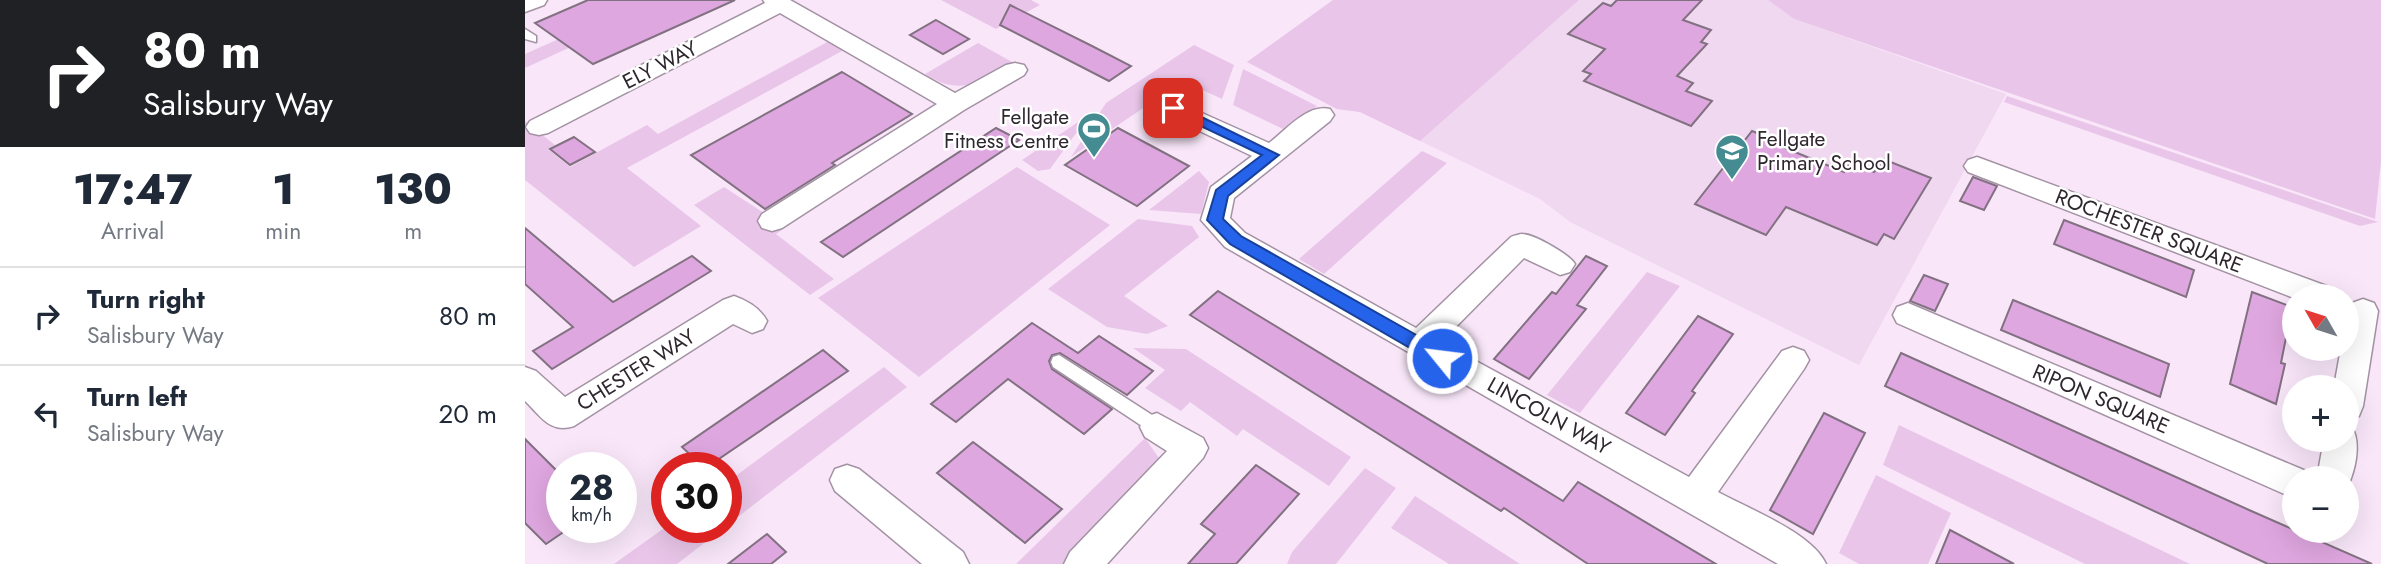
<!DOCTYPE html>
<meta charset="utf-8">
<style>
:root{--surface:#fff;--page:#f2f2f3;--text:#1f2937;--muted:#747a83;--line:#e0e1e3}
body{margin:0;font-family:Jost,sans-serif;background:var(--page);color:var(--text);height:100vh;display:flex;flex-direction:column;font-size:26px;white-space:nowrap}
*{box-sizing:border-box;margin:0}
p{font-size:23px;color:var(--muted)}
.icon{flex:none;width:38px;height:38px;fill:none;stroke:currentColor;stroke-width:2;stroke-linecap:round;stroke-linejoin:round}
.map{position:relative;flex:1;overflow:hidden}
.panel{display:flex;flex-direction:column;background:var(--surface);width:525px}
.panel>*{flex:none}
.banner{background:#202124;color:#fff;overflow:hidden}
.needle{width:46px;rotate:309deg}
.buttons{position:absolute;left:1757px;top:284px;display:grid;gap:14px}
.buttons a{display:grid;place-items:center;width:77px;height:77px;border-radius:50%;background:var(--surface);box-shadow:0 7px 28px #0002;font-size:35px}
.speed{position:absolute;left:21px;top:452px;display:flex;gap:14px;font-size:35px;font-weight:700;text-align:center}
.speed>*{display:grid;place-content:center;width:91px;height:91px;border-radius:50%;background:var(--surface);box-shadow:0 7px 28px #0002;line-height:1}
.speed small{font-size:18px;font-weight:400}
.speed .limit{border:10px solid #d22;background:#fff;color:#111}
.pin{position:absolute;display:grid;place-items:center;width:60px;height:60px;color:#fff;margin:-30px;border-radius:14px;box-shadow:0 4px 10px #0006}
.me{position:absolute;width:77px;margin:-38px;rotate:299deg;stroke-linejoin:round;filter:drop-shadow(0 0 5px #0008)}
.turn{display:flex;align-items:center;gap:24px;height:147px;padding:0 28px;font-size:32px}
.turn .icon{width:91px;height:91px;stroke-width:2.5}
.turn b{display:block;font-size:49px;line-height:60px}
.eta{display:flex;justify-content:space-evenly;align-items:center;height:119px;text-align:center}
.eta b{font-size:42px;font-weight:800;line-height:49px}
ul{padding:0;list-style:none}
li{display:flex;align-items:center;gap:21px;height:98px;padding:0 28px;border-top:2px solid var(--line)}
li div{flex:1}
li b{display:block;font-size:26px}
li em{font-style:normal}
main{display:flex;flex:1;min-height:0}
.map>svg:first-child{display:block}
</style>
<main>
<section class="panel">
<div class="banner">
<div class="turn"><svg class="icon" aria-label="right" viewBox="0 0 24 24"><path d="M7 20v-9h11M14 6l5 5-5 5"/></svg><div><b>80 m</b>Salisbury Way</div></div>
</div>
<div class="eta">
<div><b>17:47</b><p>Arrival</p></div>
<div><b>1</b><p>min</p></div>
<div><b>130</b><p>m</p></div>
</div>
<ul>
<li><svg class="icon" aria-label="right" viewBox="0 0 24 24"><path d="M7 20v-9h11M14 6l5 5-5 5"/></svg><div><b>Turn right</b><p>Salisbury Way</p></div><em>80 m</em></li>
<li><svg class="icon" aria-label="left" viewBox="0 0 24 24"><path d="M17 20v-9H6M10 6l-5 5 5 5"/></svg><div><b>Turn left</b><p>Salisbury Way</p></div><em>20 m</em></li>
</ul>
</section>
<div class="map">
<svg width="1856" height="564" viewBox="0 0 1856 564">
<rect width="100%" height="100%" fill="#f9e7f9"/>
<polygon fill="#f0d8f0" points="808,0 1243,0 1269,19 1481,94 1334,365 1045,222 1015,199 835,112 812,109 722,62"/>
<g fill="#e9c6e9">
<polygon points="121,0 148,0 0,68 0,54"/>
<polygon points="416,0 506,0 515,5 471,29"/>
<polygon points="808,0 1054,0 895,141 835,112 812,109 722,62"/>
<polygon points="1243,0 1856,0 1856,162 1850,219 1269,19"/>
<polygon points="304,41 319,50 102,168 176,226 109,267 0,180 0,121 30,145 23,149 45,167 122,125 133,134"/>
<path d="M453,43L489,63C457,82 435,97 400,74Z"/>
<polygon points="669,45 709,65 697,99 658,81 546,157 581,103"/>
<polygon points="718,69 792,106 760,130 708,105"/>
<polygon points="1482,96 1853,222 1835,226 1479,102"/>
<polygon points="565,114 525,169 513,171 497,160"/>
<polygon points="897,151 922,163 799,274 774,259"/>
<polygon points="492,167 585,225 394,377 293,298"/>
<polygon points="674,171 684,182 676,214 624,210"/>
<polygon points="199,187 242,215 237,218 257,230 251,234 309,279 285,295 169,205"/>
<polygon points="613,219 667,226 674,237 599,296 643,326 622,334 582,327 523,289"/>
<polygon points="1122,272 1155,286 1055,413 1022,395"/>
<polygon points="608,348 661,349 826,457 804,486 718,429 712,436 665,402 656,411 620,388 640,370"/>
<polygon points="359,367 382,387 201,526 201,483"/>
<polygon points="1374,425 1665,564 1560,564 1358,465"/>
<polygon points="620,438 636,461 542,564 491,564"/>
<polygon points="840,468 871,488 811,564 762,564 767,552"/>
<polygon points="1351,475 1426,513 1403,564 1334,564 1314,553"/>
<polygon points="890,496 995,564 924,564 866,528"/>
<polygon points="142,526 200,527 152,564 89,564"/>
</g>
<g fill="#dfa7e0" stroke="#817181" stroke-width="2">
<polygon points="63,0 210,0 68,64 10,23"/>
<polygon points="1092,0 1177,0 1158,20 1186,30 1176,42 1182,44 1152,76 1168,83 1161,91 1187,101 1166,126 1059,81 1066,74 1058,71 1080,49 1043,34 1078,3 1086,6"/>
<polygon points="485,5 567,46 606,66 584,81 475,25"/>
<polygon points="411,20 444,39 418,54 385,35"/>
<polygon points="317,72 387,114 307,163 310,165 240,209 166,155"/>
<polygon points="471,128 494,140 318,257 296,242"/>
<polygon points="593,128 664,166 612,206 540,165"/>
<polygon points="1227,131 1257,143 1255,146 1319,172 1326,162 1349,172 1358,159 1406,178 1369,239 1359,234 1352,245 1261,207 1241,235 1170,204"/>
<polygon points="49,137 70,152 45,165 25,149"/>
<polygon points="1448,177 1472,186 1459,210 1435,201"/>
<polygon points="1539,220 1669,270 1661,297 1529,244"/>
<polygon points="0,228 88,302 167,256 186,271 27,369 8,351 48,327 0,284"/>
<polygon points="1061,256 1082,266 1052,305 1061,309 1004,379 969,359 1027,292 1031,294"/>
<polygon points="1399,275 1423,284 1410,311 1385,301"/>
<polygon points="693,291 1038,501 1053,482 1191,564 1063,564 979,508 976,511 665,315"/>
<polygon points="1727,292 1767,307 1756,363 1760,364 1751,404 1705,384"/>
<polygon points="1488,300 1644,364 1635,397 1476,330"/>
<polygon points="1173,316 1208,334 1167,391 1170,393 1140,435 1101,413"/>
<polygon points="507,323 553,353 574,336 628,371 602,395 535,353 527,355 524,361 527,369 587,409 559,434 483,379 431,422 406,404"/>
<polygon points="298,350 323,371 182,467 178,467 157,447"/>
<polygon points="1376,353 1724,510 1847,564 1743,564 1360,386"/>
<polygon points="1299,413 1340,433 1288,534 1245,510"/>
<polygon points="0,439 37,476 37,533 21,544 0,523"/>
<polygon points="448,442 537,509 500,543 412,473"/>
<polygon points="731,465 774,494 711,564 663,564 690,534 676,524"/>
<polygon points="1425,530 1489,564 1411,564"/>
<polygon points="242,534 261,552 246,564 203,564"/>
</g>
<g fill="none" stroke-linecap="round" stroke-linejoin="round">
<g stroke="#a392a3" stroke-width="3">
<g id="service">
<polygon points="0,29 11,36 11,42 0,39"/>
<polygon points="534,355 638,422 641,427 638,432 632,434 626,432 528,367 526,362 528,357"/>
</g>
</g>
<g stroke="#a392a3" stroke-width="3">
<g id="minor">
<polygon points="0,0 22,0 19,5 0,12"/>
<polygon points="238,0 265,0 430,93 481,65 490,63 499,65 502,70 499,75 439,110 257,228 247,231 237,228 233,221 237,214 412,104 255,13 23,133 14,135 5,133 1,127 5,121 240,3"/>
<path d="M648,100L744,143C761,130 783,103 805,109L809,115L805,121L709,198L705,218L720,233L891,328L986,237C988,236 995,234 997,234C1009,234 1044,254 1050,264L1045,272L1035,275L999,258L916,342L1164,477L1257,351L1268,347L1279,351L1284,360L1279,369L1193,492C1224,509 1287,533 1301,564H1253L700,247L676,220L686,187L727,156L639,114L635,108L639,102Z"/>
<polygon points="1452,157 1807,288 1811,296 1769,298 1443,172 1439,166 1443,160"/>
<path d="M209,296C223,301 235,308 242,321L238,329L227,333L208,324L49,426C25,434 16,416 0,401V367L11,371L40,397L198,300Z"/>
<polygon points="1838,299 1849,303 1853,311 1838,406 1834,416 1822,420 1822,387 1809,387 1816,348 1822,348 1822,316 1827,303"/>
<polygon points="1383,303 1781,471 1784,478 1769,478 1769,497 1757,493 1372,323 1368,315 1372,307"/>
<polygon points="632,413 678,438 683,448 678,458 582,564 539,564 545,552 642,451 620,437 615,427 620,417"/>
<path d="M1822,427L1828,429C1836,446 1830,471 1822,488V478H1792L1799,439H1822Z"/>
<polygon points="322,465 334,469 438,552 444,564 397,564 310,491 305,480 310,469"/>
</g>
</g>
<use href="#service" fill="#fff" fill-rule="evenodd"/>
<use href="#minor" fill="#fff" fill-rule="evenodd"/>
</g>
<polygon fill="#2563eb" stroke="#184099" stroke-width="2" points="648,103 754,155 703,196 698,219 716,236 923,353 926,358 923,363 911,363 705,244 682,220 691,190 737,155 644,111 642,108"/>
<defs>
<g id="stadium-pin" transform="scale(1.75)"><path d="M0 17L-7.5 6A9.5 9.5 0 1 1 7.5 6Z" fill="#448c92" stroke="#fff"/><path d="M0-5a6.5 5 0 1 0 0 10a6.5 5 0 1 0 0-10ZM-3.5-1.8h7v3.6h-7Z" fill="#fff"/></g>
<g id="school-pin" transform="scale(1.75)"><path d="M0 17L-7.5 6A9.5 9.5 0 1 1 7.5 6Z" fill="#448c92" stroke="#fff"/><path d="M0-5L7-2L0 1L-7-2ZM-4 1L0 2.5L4 1V4Q0 6-4 4Z" fill="#fff"/></g>
</defs>
<g fill-rule="evenodd">
<use href="#stadium-pin" x="569" y="129"/>
<use href="#school-pin" x="1207" y="151"/>
</g>
<g text-anchor="middle" dominant-baseline="central" stroke-width="5" stroke-linejoin="round" paint-order="stroke">
<g font-size="21" fill="#2e272e" stroke="#fff">
<text transform="translate(135 65) rotate(-27)">ELY WAY</text>
<text transform="translate(1624 231) rotate(21)">ROCHESTER SQUARE</text>
<text transform="translate(111 370) rotate(-32)">CHESTER WAY</text>
<text transform="translate(1576 399) rotate(23)">RIPON SQUARE</text>
<text transform="translate(1024 416) rotate(29)">LINCOLN WAY</text>
</g>
<g font-size="21" fill="#2e272e" stroke="#fff" text-anchor="end">
<text x="544" y="117">Fellgate<tspan x="544" dy="24">Fitness Centre</tspan></text>
<text x="1232" y="139" text-anchor="start">Fellgate<tspan x="1232" dy="24">Primary School</tspan></text>
</g>
</g>
</svg>
<div class="buttons">
<a><svg class="needle" viewBox="-14 -14 28 28"><path d="M0-13l5 13h-10z" fill="#e53935"/><path d="M0 13l5-13h-10z" fill="#747a83"/></svg></a>
<a>+</a>
<a>−</a>
</div>
<div class="speed"><div>28<small>km/h</small></div><div class="limit">30</div></div>
<div class="pin" style="left:648px;top:108px;background:#d93025"><svg class="icon" aria-label="arrive" viewBox="0 0 24 24"><path d="M6 21V4h12l-3 4 3 4H6"/></svg></div>
<svg class="me" style="left:917px;top:358px" viewBox="-20 -20 40 40"><circle r="17" fill="#2563eb" stroke="#fff" stroke-width="3"/><path d="M0-11L8 9 0 5-8 9z" fill="#fff"/></svg>
</div>
</main>
